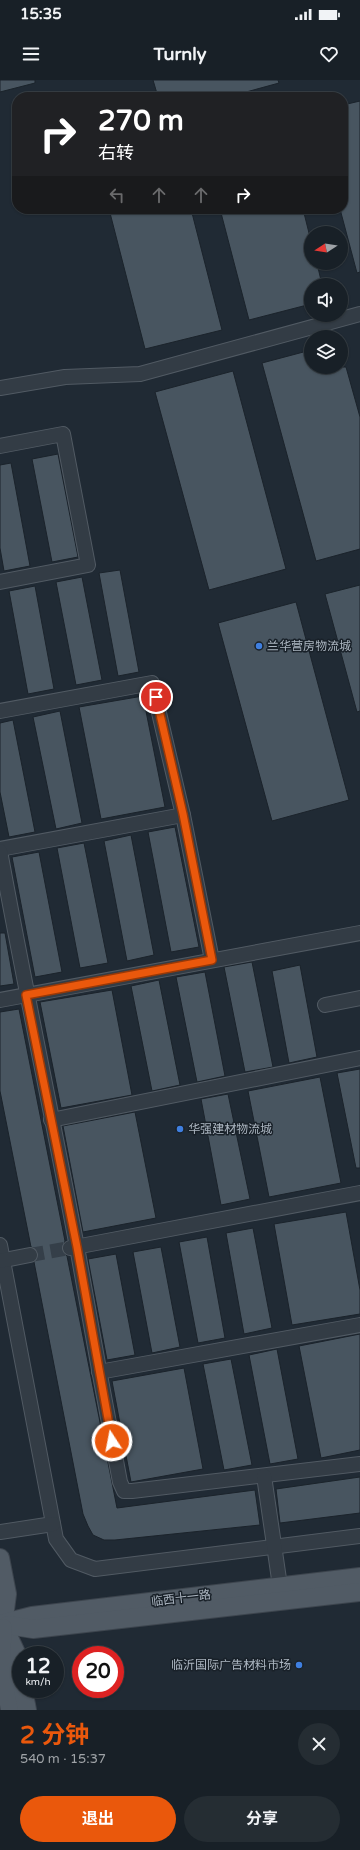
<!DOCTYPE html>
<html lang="zh">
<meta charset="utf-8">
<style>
:root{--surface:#182027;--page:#252d33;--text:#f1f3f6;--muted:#9fa3a7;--line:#363e44;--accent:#ea580c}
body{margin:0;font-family:"Varela Round","Noto Sans SC",sans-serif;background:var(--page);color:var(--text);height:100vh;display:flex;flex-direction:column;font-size:15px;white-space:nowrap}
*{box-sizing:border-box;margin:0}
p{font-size:13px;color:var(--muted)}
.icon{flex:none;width:22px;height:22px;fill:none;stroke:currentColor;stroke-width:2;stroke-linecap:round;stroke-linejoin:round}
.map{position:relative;height:1630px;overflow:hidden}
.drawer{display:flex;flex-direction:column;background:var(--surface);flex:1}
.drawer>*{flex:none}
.banner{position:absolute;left:12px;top:12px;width:336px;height:122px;border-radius:16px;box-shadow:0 1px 3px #0004,0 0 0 1px var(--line);background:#202124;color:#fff;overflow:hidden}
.needle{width:26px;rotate:258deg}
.tools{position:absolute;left:304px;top:146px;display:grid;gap:8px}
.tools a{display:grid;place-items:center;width:44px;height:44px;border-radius:50%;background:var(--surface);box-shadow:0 1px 3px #0004,0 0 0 1px var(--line);font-size:20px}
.speed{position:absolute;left:12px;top:1566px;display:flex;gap:8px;font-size:20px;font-weight:700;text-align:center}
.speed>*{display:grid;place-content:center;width:52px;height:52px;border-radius:50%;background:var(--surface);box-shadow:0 1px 3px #0004,0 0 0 1px var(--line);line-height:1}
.speed small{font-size:10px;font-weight:400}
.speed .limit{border:6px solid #d22;background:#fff;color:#111}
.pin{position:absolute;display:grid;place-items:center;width:34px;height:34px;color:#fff;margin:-17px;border:2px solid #fff;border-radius:50%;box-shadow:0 1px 4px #0007}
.me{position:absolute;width:44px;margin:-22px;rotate:349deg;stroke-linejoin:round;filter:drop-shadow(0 0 3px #0008)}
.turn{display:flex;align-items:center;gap:14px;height:84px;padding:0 20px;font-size:18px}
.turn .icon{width:52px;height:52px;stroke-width:2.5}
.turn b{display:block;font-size:28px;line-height:34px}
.lanes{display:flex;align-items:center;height:38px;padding:0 20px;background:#0003;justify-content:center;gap:20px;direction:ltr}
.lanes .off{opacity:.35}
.round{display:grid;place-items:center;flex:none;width:42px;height:42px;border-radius:21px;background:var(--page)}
.head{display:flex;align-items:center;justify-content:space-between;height:68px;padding:0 20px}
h1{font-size:24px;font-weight:700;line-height:30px;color:var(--accent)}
.primary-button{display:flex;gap:8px;margin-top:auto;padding:8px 20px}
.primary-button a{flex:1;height:46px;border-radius:24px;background:var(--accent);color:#fff;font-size:16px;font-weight:700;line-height:46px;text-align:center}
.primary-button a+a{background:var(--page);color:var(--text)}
.status{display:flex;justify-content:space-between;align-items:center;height:28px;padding:0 20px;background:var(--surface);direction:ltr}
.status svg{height:11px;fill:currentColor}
header{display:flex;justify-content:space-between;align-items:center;height:52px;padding:0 20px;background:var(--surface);font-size:18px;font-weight:700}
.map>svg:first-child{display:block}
</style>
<div class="status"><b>15:35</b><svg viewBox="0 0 49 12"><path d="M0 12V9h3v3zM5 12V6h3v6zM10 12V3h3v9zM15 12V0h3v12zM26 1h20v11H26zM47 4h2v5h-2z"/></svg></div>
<header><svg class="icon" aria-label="menu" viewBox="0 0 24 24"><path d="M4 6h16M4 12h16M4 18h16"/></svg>Turnly<svg class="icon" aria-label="heart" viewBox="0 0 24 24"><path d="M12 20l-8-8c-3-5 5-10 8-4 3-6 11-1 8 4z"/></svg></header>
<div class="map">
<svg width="360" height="1630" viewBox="0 0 360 1630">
<rect width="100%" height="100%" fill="#202a34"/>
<g fill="#485560" stroke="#1b232b">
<polygon points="0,0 35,0 35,3 0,12"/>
<polygon points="153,0 278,0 279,3 228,17 158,17"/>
<polygon points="360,21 360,192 357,193 340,129 343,129 343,25"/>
<polygon points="109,129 191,129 222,250 145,269"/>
<polygon points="220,129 303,129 311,161 311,183 317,183 322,205 311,205 311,224 249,240"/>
<polygon points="311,270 311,287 346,287 360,337 360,469 316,481 262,283"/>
<polygon points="233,291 286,489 209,510 155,312"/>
<polygon points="58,374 78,477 52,482 32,379"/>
<polygon points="11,383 30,486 4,491 0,468 0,385"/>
<polygon points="120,490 139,592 118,596 99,493"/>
<polygon points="82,497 102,600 76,605 56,502"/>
<polygon points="360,505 360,631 357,632 325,514"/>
<polygon points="35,506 54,609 28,614 9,511"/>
<polygon points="296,522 349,720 272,741 218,543"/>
<polygon points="143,616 165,727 101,739 79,627"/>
<polygon points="60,631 82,743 56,749 33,637"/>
<polygon points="13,640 35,752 9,757 0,712 0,643"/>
<polygon points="175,747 199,867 171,872 148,752"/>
<polygon points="131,755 154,875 127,881 104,761"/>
<polygon points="84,763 108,883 80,888 57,768"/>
<polygon points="39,772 62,892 35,897 12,777"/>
<polygon points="0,853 5,853 14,904 0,906"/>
<polygon points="252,882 273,987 245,992 224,887"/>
<polygon points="300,885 317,977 289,983 272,891"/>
<polygon points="205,892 225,996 197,1002 176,897"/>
<polygon points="159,900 180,1005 152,1011 131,906"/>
<polygon points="112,910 132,1015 61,1028 40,922"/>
<polygon points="19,929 65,1161 62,1170 67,1176 117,1428 255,1410 260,1445 115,1460 104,1460 93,1455 88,1446 83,1434 34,1182 38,1178 38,1173 36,1169 31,1167 0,1011 0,932"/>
<polygon points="360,989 360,1088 356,1088 337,993"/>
<polygon points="320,997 341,1103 269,1117 248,1011"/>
<polygon points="228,1014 250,1119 221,1125 201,1019"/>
<polygon points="135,1032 156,1138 83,1152 63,1046"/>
<polygon points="346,1132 360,1210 360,1234 292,1245 274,1144"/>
<polygon points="253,1148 272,1248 244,1254 226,1153"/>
<polygon points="207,1157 225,1258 198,1263 179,1162"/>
<polygon points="161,1167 180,1267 152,1273 133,1172"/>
<polygon points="116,1174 135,1275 107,1280 88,1179"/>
<polygon points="360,1254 360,1370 321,1378 299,1266"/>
<polygon points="277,1269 298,1379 270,1384 249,1275"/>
<polygon points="231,1279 252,1385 224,1390 203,1284"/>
<polygon points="184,1288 203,1389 131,1402 112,1301"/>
<polygon points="360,1397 360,1433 280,1443 276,1409"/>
</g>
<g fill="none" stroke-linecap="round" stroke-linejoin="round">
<polyline stroke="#353f49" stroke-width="14" stroke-dasharray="14 7" stroke-linecap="butt" points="30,1175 70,1168"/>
<g stroke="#515a63" stroke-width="16">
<g id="minor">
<polyline points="0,308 65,297 140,294 360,234"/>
<polyline points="0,366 63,354 88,485 0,502"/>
<polyline points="0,631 152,603 183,735 212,880"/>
<polyline points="0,769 183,735"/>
<path d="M0,771C24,903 52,1035 77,1167C91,1245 105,1324 120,1402L124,1411H132L360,1384"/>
<polyline points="0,920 360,853"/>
<polyline points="325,925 360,918"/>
<polyline points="51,1040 360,978"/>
<polyline points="0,1165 56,1459 71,1480 95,1489 360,1456"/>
<polyline points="70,1168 360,1113"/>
<polyline points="0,1181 30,1175"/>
<polyline points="99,1292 360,1245"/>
<polyline points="264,1396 281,1513"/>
<polyline points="0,1452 53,1444"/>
</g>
</g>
<g stroke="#3d454e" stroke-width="20">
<g id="major">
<polyline points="0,1478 7,1514 3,1545 18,1577 21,1596"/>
<polyline points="0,1544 32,1536 360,1497"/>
<polyline points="8,1545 33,1549 360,1512"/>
<polyline points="3,1548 1,1578 10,1630"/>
<polyline points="23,1609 27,1630"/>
</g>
</g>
<use href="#minor" stroke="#333c45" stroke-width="14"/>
<use href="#major" stroke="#515b65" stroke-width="18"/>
</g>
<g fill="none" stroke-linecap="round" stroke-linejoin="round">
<g stroke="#983908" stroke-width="10">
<polyline id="route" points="112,1361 77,1167 26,915 212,880 183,734 156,617"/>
</g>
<use href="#route" stroke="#ea580c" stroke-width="7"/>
</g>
<g fill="#3f7fe0" stroke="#192129" stroke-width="1.5">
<circle cx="259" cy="566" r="4"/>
<circle cx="180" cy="1049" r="4"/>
<circle cx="299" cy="1585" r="4"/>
</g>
<g text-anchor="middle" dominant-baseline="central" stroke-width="3" stroke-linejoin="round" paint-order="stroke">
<g font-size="12" fill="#adb7c2" stroke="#192129" text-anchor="start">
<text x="267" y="566">兰华营房物流城</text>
<text x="188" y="1049">华强建材物流城</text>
<text x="291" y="1585" text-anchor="end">临沂国际广告材料市场</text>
</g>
<g font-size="12" fill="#adb7c2" stroke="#192129">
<text transform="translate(181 1518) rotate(-7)">临西十一路</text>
</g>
</g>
</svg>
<div class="tools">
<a><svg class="needle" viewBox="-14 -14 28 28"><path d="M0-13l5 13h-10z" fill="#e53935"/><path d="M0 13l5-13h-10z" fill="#9fa3a7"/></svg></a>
<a><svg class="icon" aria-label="sound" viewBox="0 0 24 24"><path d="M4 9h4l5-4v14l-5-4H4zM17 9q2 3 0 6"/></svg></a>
<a><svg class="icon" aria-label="layers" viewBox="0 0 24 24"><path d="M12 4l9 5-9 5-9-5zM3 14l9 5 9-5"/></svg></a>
</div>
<div class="speed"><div>12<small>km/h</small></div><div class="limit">20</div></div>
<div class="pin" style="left:156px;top:617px;background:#d93025"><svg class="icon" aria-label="arrive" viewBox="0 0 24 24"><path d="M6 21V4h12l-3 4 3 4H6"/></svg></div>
<svg class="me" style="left:112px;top:1361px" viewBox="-20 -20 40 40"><circle r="17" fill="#ea580c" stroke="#fff" stroke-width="3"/><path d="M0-11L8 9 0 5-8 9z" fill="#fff"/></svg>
<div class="banner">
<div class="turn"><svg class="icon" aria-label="right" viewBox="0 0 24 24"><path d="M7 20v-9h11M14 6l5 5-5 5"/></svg><div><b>270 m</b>右转</div></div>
<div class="lanes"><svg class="icon off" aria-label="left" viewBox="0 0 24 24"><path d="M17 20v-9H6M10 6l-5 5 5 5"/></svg><svg class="icon off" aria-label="ahead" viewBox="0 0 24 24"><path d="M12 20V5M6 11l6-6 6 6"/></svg><svg class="icon off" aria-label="ahead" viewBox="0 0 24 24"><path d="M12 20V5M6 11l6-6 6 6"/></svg><svg class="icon" aria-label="right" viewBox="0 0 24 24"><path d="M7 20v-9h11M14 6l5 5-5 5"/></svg></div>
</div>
</div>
<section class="drawer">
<div class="head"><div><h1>2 分钟</h1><p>540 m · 15:37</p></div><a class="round"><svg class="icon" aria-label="close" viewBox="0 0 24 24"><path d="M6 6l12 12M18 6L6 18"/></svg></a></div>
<div class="primary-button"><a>退出</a><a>分享</a></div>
</section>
